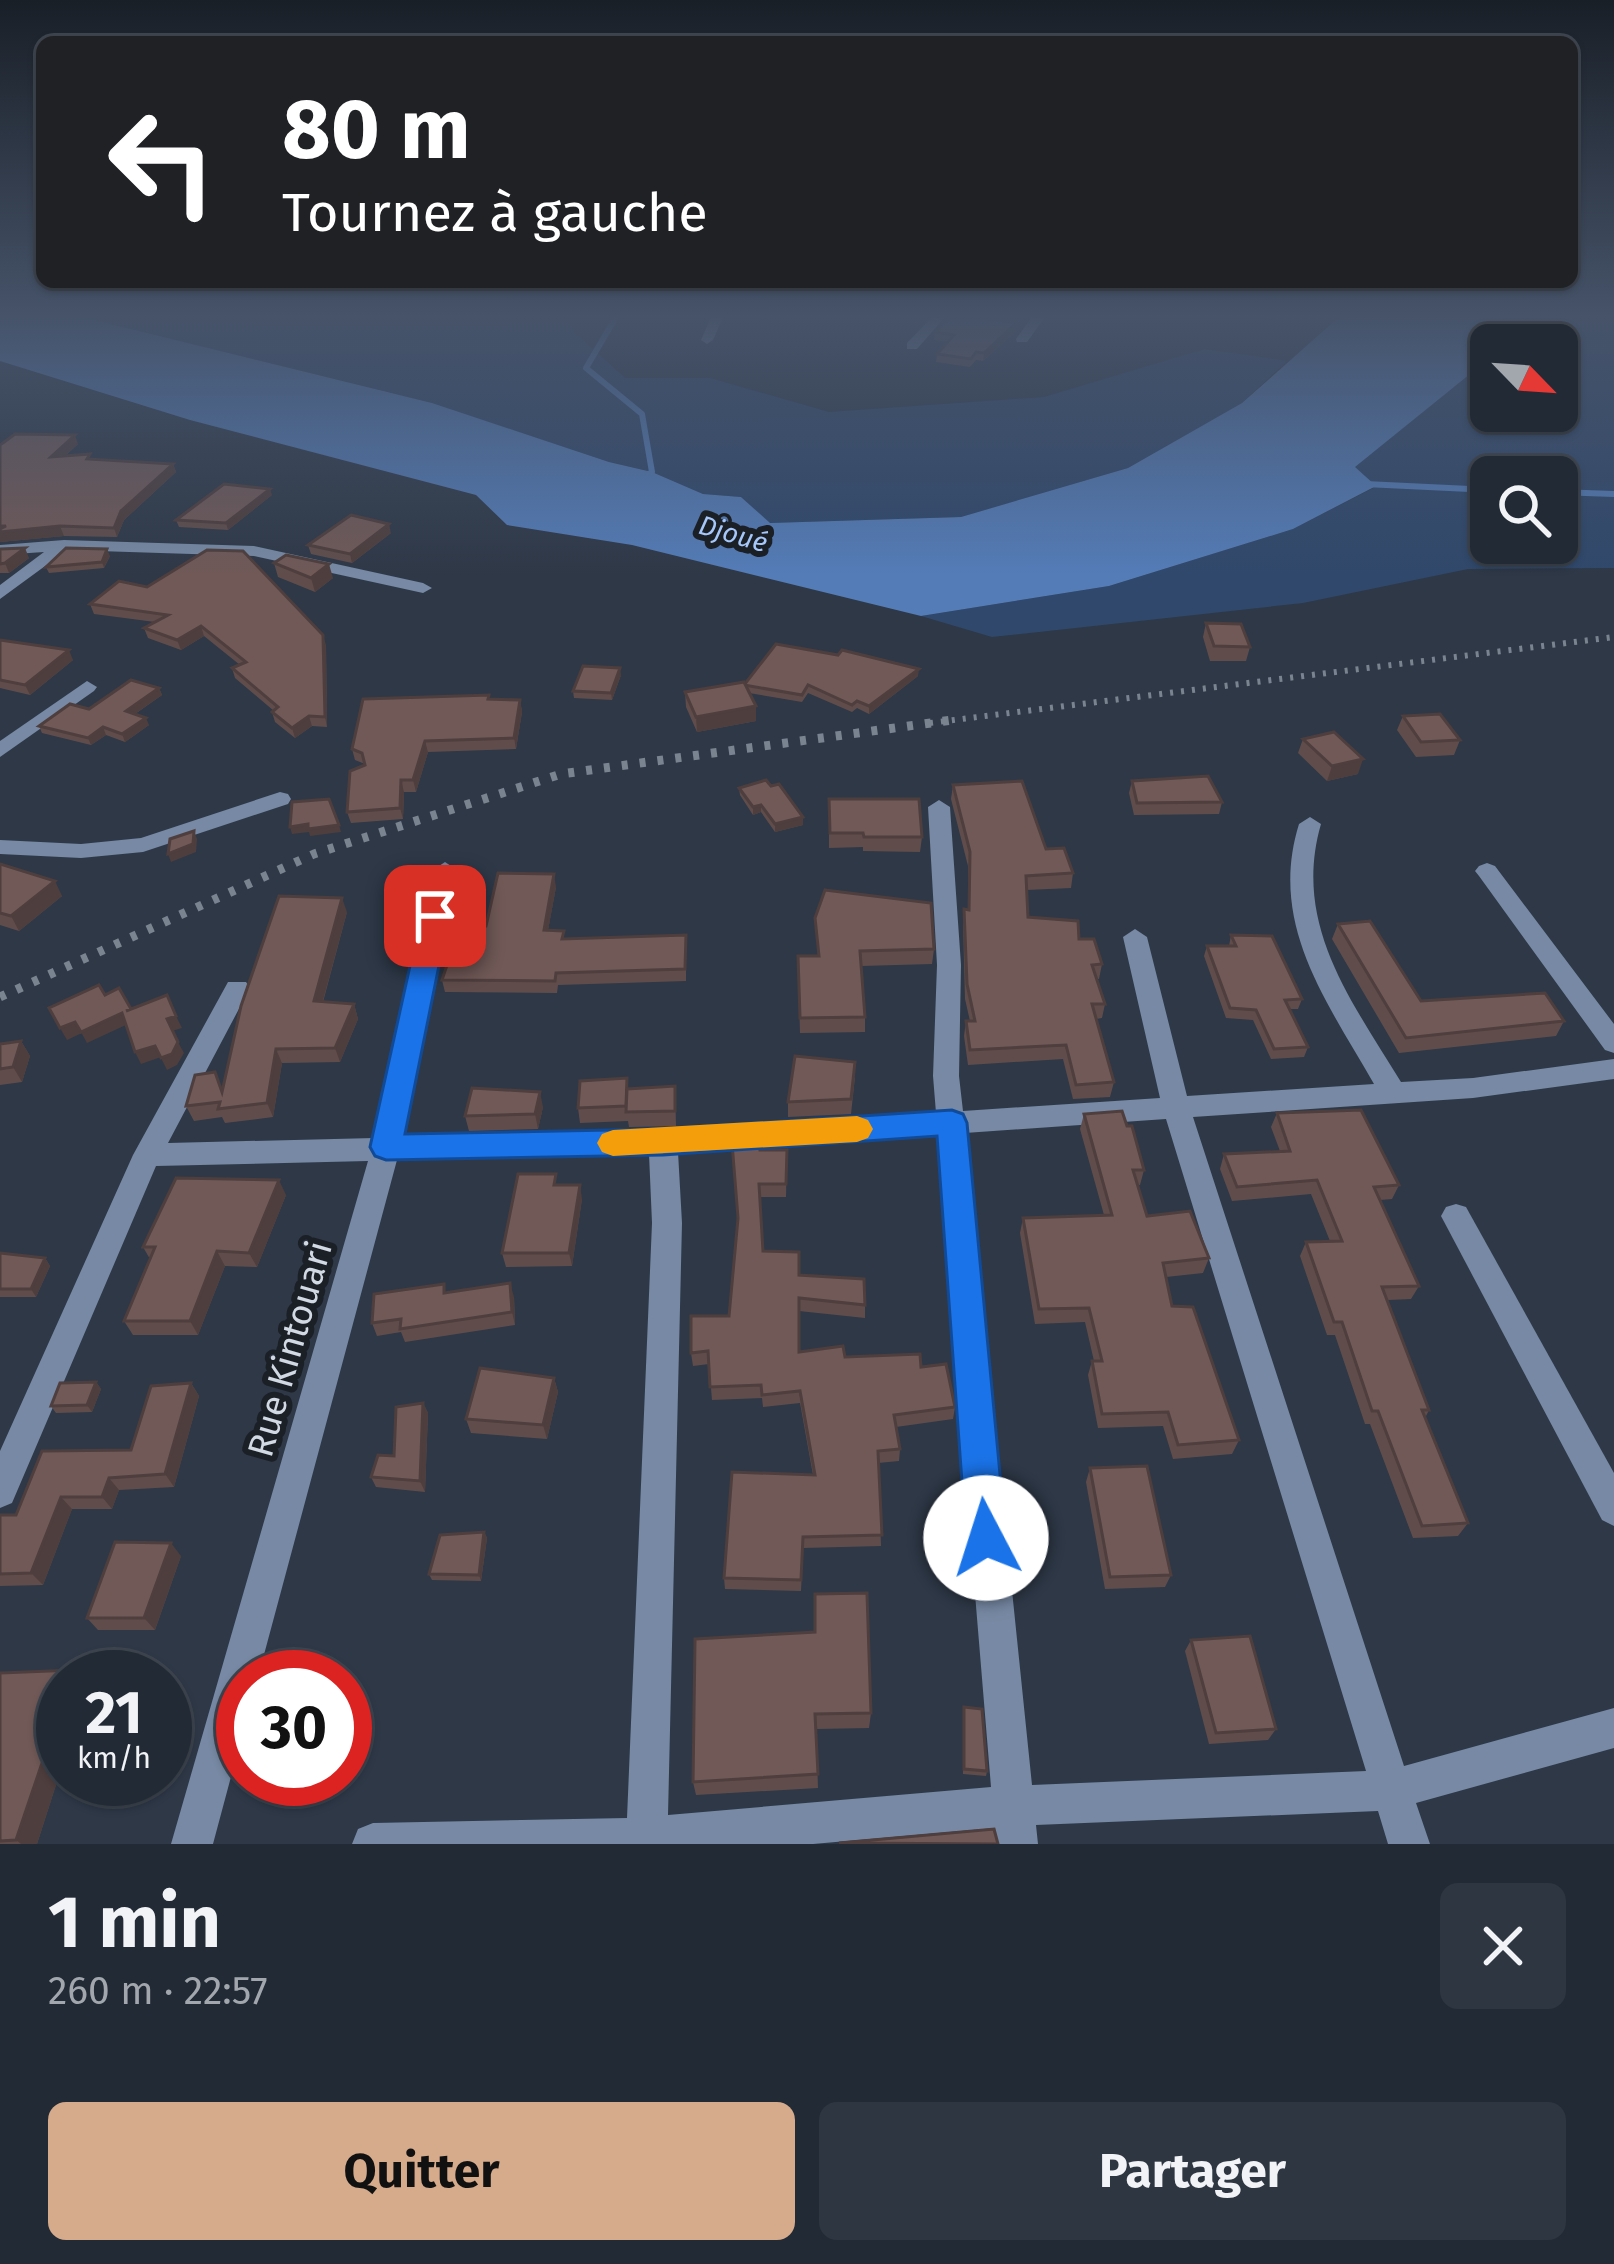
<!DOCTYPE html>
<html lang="fr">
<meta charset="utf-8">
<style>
:root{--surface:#222a35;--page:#2e3641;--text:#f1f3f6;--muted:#a2a7ad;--line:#3f4650;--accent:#d6ab8b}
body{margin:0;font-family:"Fira Sans",sans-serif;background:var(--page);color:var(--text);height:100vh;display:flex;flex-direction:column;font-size:45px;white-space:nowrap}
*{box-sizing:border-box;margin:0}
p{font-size:39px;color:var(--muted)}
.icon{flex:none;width:66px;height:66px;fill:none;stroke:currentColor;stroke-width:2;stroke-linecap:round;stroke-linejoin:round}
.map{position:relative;height:1844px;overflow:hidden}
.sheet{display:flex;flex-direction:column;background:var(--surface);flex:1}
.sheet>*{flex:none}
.guide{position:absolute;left:36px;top:36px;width:1542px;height:252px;border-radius:18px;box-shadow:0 3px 9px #0004,0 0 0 3px var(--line);background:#202124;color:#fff;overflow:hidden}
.needle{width:78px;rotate:115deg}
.tools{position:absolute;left:1470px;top:324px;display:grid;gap:24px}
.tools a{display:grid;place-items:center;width:108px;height:108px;border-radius:18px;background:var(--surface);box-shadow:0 3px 9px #0004,0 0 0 3px var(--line);font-size:60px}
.speed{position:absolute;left:36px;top:1650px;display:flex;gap:24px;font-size:60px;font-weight:700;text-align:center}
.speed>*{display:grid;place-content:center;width:156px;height:156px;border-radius:50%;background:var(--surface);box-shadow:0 3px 9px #0004,0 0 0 3px var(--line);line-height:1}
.speed small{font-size:30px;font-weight:400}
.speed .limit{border:18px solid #d22;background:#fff;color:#111}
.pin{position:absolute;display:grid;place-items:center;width:102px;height:102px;color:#fff;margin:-51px;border-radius:24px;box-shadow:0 6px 18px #0006}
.me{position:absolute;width:132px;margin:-66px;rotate:355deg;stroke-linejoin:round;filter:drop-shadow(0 0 9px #0008)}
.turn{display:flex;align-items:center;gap:42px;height:252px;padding:0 48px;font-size:54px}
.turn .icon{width:156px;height:156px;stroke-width:2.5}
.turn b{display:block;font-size:84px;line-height:102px}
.round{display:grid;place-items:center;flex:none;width:126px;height:126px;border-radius:18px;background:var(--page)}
.headline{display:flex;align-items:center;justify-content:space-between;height:204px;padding:0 48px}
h1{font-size:72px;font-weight:700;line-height:90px}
.cta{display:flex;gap:24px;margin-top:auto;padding:24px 48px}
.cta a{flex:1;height:138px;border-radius:18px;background:var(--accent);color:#111;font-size:48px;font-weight:700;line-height:138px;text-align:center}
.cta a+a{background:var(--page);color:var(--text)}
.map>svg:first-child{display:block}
</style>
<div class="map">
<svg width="1614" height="1844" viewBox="0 0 1614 1844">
<rect width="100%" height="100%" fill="#2e3847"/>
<g fill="#30486b" fill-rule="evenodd">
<polygon points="82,317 566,317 575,333 625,378 710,378 829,412 1044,397 1205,349 1287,361 1242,403 1128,468 961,517 769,523 741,497 703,494 652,472 609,462 432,403"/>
<path d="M1504,317H1614V568L1468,569L1303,603L992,637L921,616L1109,586L1293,529L1375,487L1354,467L1491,357V411H1557V345H1496L1498,325ZM1491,477H1557V543H1491Z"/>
</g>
<polygon fill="#547cb7" points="0,317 82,317 432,403 609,462 652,472 703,494 741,497 770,523 961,517 1128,468 1242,403 1339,317 1504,317 1498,325 1496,345 1491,345 1491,357 1355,467 1376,486 1293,529 1109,586 921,616 632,545 507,525 476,495 190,420 0,361"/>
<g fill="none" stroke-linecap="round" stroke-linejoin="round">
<g stroke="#547cb7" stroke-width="6">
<polyline points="616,317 586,368 642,414 652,472 646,476"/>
<polyline points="1365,484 1491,490"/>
<polyline points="1557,492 1614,494"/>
</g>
<g fill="#7789a4" fill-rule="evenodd">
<polygon points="711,317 723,317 713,340 707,344 701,340"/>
<polygon points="932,317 945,317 917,349 907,349 907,343"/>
<polygon points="1032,317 1045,317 1027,342 1017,342 1016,339"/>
<polygon points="64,540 254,546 423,583 432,588 423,593 254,556 67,550 0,599 0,585 44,552 0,555 0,545"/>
<polygon points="87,681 97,687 94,691 0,757 0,741"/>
<polygon points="280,792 288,794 291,799 288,804 143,852 81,858 0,854 0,840 81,844 141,838"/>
<path d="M939,800L950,807L961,965L959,1076L963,1111L1160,1098L1123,937L1135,929L1147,937L1187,1096L1374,1084C1326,1000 1268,924 1299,824L1310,817L1321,824C1292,924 1351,1000 1401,1082L1473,1078L1614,1059V1079L1473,1098L1193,1117L1404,1766L1614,1708V1748L1416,1803L1430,1844H1388L1378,1811L1036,1825L1038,1844H996L995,1828L813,1844H352L358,1829L373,1823L627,1818L652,1223L649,1154L397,1160L258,1677H243V1732L213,1844H171L368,1161L156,1166L12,1503L0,1508V1451L133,1155L228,982H246L250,988L168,1143L374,1138L433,870L445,862L457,870L402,1137L663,1131L936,1113L933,1076L937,965L928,807ZM1166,1119L1366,1771L1032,1785L965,1133ZM937,1135L991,1787L668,1815L682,1223L678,1152Z"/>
<polygon points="1487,863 1495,866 1614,1024 1614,1053 1605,1050 1479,876 1475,871 1479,866"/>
<polygon points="1456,1204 1466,1207 1614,1473 1614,1526 1602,1520 1441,1216 1446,1207"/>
</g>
<polyline stroke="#7a8390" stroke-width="6" stroke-dasharray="3 8" stroke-linecap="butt" points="930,723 1614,637"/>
<polyline stroke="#7a8390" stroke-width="9" stroke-dasharray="6 12" stroke-linecap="butt" points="0,997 314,854 561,774 952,720"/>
</g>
<g fill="#604d4b">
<polygon points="996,317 994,319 1016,331 983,361 976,360 970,367 936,362 937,354 948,342 934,340 935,332"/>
<polygon points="78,444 65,456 92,459 173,464 176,472 124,520 117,537 64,536 0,542 0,445"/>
<polygon points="272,495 228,530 179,527 176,520"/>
<polygon points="391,533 352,563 311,554 308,545"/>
<polygon points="0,549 29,558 9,573 0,573"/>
<polygon points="110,556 104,568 49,573 46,567"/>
<polygon points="274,563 333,578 315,592 278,577"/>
<polygon points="119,581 326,645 327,727 312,726 295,738 275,722 272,712 274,711 235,678 232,668 240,665 204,636 181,650 148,638 144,628 155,622 94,614 90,604"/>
<polygon points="1206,623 1250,647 1246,661 1210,661 1203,637"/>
<polygon points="0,640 73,660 30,695 0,688"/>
<polygon points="621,675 612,700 574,698 573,691"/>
<polygon points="918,676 869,714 857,708 852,712 808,693 802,702 749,693 756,721 697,732 686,707 685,692 744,682"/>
<polygon points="159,688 162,695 135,714 149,725 125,742 106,735 91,745 42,733 39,726"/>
<polygon points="490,700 520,700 522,712 516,749 428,752 416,792 404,792 403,819 351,823 347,812 365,764 355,760 352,749"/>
<polygon points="1403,716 1460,740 1454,755 1416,757 1397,730"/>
<polygon points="1303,739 1358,774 1327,781 1298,753"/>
<polygon points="1132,781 1222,802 1219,814 1134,815 1129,793"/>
<polygon points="953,785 1046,849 1073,873 1071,888 1026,890 1028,917 1079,939 1102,964 1099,979 1097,979 1105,1004 1102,1018 1096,1019 1114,1082 1110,1097 1073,1099 1063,1059 968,1065 964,1036 966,1021 970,1021 965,999 963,923 964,909 968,909 968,866 951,799"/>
<polygon points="739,788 803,825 775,832 761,812 753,815 740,795"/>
<polygon points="829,799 922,837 920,852 863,851 863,847 829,848"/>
<polygon points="0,864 62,896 19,931 0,925"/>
<polygon points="556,887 548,930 566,939 686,935 686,981 558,985 557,993 445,992 442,980 486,926"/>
<polygon points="347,912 323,1002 354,1004 358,1019 340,1062 282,1063 273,1117 225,1123 222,1117 194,1121 186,1106 222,1089"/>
<polygon points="815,918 934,949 932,964 861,966 865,1017 865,1032 800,1033 798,956 818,956"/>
<polygon points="1338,924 1421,1001 1564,1021 1556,1036 1399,1053 1332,939"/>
<polygon points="1231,935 1302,999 1298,1009 1289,1009 1308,1047 1304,1057 1271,1059 1253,1020 1226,1018 1204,956 1207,946 1229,946"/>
<polygon points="21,1041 30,1056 22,1082 0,1085 0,1044"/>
<polygon points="855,1077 851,1114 788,1117 788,1102"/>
<polygon points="675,1086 676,1126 629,1127 628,1121 580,1123 578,1108 628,1089"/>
<polygon points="543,1107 538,1129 469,1131 465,1116"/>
<polygon points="1277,1113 1399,1185 1392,1199 1380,1200 1419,1286 1411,1299 1388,1300 1429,1410 1425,1418 1468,1523 1458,1536 1413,1538 1370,1424 1365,1424 1335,1335 1327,1335 1300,1256 1306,1242 1330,1241 1311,1194 1232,1201 1220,1169 1224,1154 1280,1151 1271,1127"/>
<polygon points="1084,1114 1127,1126 1144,1170 1140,1185 1138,1185 1147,1216 1209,1258 1203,1273 1166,1277 1172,1306 1239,1440 1232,1454 1173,1459 1163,1426 1098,1428 1088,1375 1092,1361 1094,1361 1085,1322 1035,1324 1020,1233 1023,1218 1104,1215 1080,1129"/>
<polygon points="760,1150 787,1150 786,1197 760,1197 763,1251 799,1275 865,1305 865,1318 799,1311 799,1352 921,1367 955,1407 953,1419 896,1427 900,1449 899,1461 878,1463 881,1546 803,1548 801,1591 725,1589 724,1578 813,1475 800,1403 763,1407 762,1398 712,1400 709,1364 693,1366 691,1353 729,1316"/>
<polygon points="558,1185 582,1199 572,1266 506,1267 502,1253"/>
<polygon points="286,1195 257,1267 225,1266 198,1335 133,1335 124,1321 150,1259 143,1247"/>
<polygon points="0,1253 45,1258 50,1266 36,1297 0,1297"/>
<polygon points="514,1297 515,1325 405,1342 401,1332 377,1336 372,1323"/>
<polygon points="554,1378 558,1392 547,1439 471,1433 466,1419"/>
<polygon points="96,1382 101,1389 92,1412 56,1413 51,1406"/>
<polygon points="191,1383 199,1396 174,1487 119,1490 112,1509 72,1509 43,1585 0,1586 0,1515 16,1515 131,1450"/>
<polygon points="423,1403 428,1413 425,1492 376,1487 371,1477 394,1456"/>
<polygon points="1090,1468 1171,1575 1165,1587 1105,1589 1086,1482"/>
<polygon points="484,1532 487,1538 481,1581 432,1580 429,1574"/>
<polygon points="181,1556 155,1630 98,1630 87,1618"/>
<polygon points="695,1639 871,1713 869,1728 816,1729 818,1788 696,1795 693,1782"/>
<polygon points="1191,1640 1276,1729 1268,1740 1209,1744 1185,1651"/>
<polygon points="0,1673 63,1677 63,1763 37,1844 0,1844"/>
<polygon points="964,1707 987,1771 986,1776 963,1774"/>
</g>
<g fill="#4e3e3d">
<polygon points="1016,323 1016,331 983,361 984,353"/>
<polygon points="75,435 78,444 55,465 51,457"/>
<polygon points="173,464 176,472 124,520 117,537 114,528 121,511"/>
<polygon points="270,489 272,495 228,530 226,523"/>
<polygon points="389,524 391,533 352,563 350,554"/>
<polygon points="60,526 64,536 0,542 0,532"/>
<polygon points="25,548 29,558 9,573 5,563"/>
<polygon points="107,549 110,556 104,568 102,562"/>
<polygon points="329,564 333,578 315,592 311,578"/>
<polygon points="201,626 204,636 181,650 177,640"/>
<polygon points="323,635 326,645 327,727 325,717"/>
<polygon points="69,650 73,660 30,695 25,685"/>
<polygon points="620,668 621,675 612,700 611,693"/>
<polygon points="919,669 918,676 869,714 869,706"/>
<polygon points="159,688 162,695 129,718 126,711"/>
<polygon points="520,700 522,712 516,749 514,738"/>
<polygon points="756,706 756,721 697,732 696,717"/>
<polygon points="309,716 312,726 295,738 292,728"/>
<polygon points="146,718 149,725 125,742 122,734"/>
<polygon points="103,727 106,735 91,745 88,738"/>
<polygon points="425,741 428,752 416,792 413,780"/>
<polygon points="1363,759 1358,774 1327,781 1332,766"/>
<polygon points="401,780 404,792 403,819 400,808"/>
<polygon points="761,805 761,812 753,815 753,807"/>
<polygon points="803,817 803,825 775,832 775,824"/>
<polygon points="308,824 339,825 341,832 310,836 309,832 292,834 290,827"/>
<polygon points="194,831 197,839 196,852 171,862 168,854"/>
<polygon points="554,874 556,887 546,942 544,930"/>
<polygon points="55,881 62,896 19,931 11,916"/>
<polygon points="342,898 347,912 319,1015 314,1001"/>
<polygon points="354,1004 358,1019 340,1062 335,1048"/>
<polygon points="122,1013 128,1024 87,1043 81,1032"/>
<polygon points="176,1016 182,1028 172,1031 167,1019"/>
<polygon points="75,1022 82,1033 67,1040 60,1028"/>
<polygon points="21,1041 30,1056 22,1082 13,1067"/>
<polygon points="178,1042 184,1053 177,1065 167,1070 161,1058"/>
<polygon points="155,1046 161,1057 141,1064 135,1052"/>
<polygon points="276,1049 282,1063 273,1117 267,1103"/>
<polygon points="540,1092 543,1107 538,1129 535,1114"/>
<polygon points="279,1180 286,1195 257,1267 249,1253"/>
<polygon points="580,1185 582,1199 572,1266 569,1253"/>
<polygon points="217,1251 225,1266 198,1335 190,1321"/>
<polygon points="45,1258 50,1266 36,1297 31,1289"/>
<polygon points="510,1283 514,1297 515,1325 512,1312"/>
<polygon points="554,1378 558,1392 547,1439 543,1425"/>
<polygon points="96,1382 101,1389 92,1412 87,1405"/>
<polygon points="191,1383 199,1396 174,1487 165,1474"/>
<polygon points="423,1403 428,1413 425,1492 420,1481"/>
<polygon points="109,1478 119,1490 112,1509 102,1497"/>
<polygon points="61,1497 72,1509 43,1585 31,1573"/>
<polygon points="484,1532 487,1538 481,1581 479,1575"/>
<polygon points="171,1543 181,1556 155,1630 144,1618"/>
<polygon points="63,1701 63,1763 37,1844 21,1844 16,1840"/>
</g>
<g fill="#705957" stroke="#4e3e3d" stroke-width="3">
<polygon points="950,317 990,317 989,319 1016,323 984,353 976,352 971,359 937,354 954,335 935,332"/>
<polygon points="15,434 75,435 51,457 90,454 87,459 173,464 121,511 114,528 60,526 0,532 0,529 6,526 0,526 0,445"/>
<polygon points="224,484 270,489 226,523 176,520"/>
<polygon points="351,515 389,524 350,554 308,545"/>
<polygon points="25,548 5,563 0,564 0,549"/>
<polygon points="66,548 107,549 102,562 46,567"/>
<polygon points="207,550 243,551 323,635 325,717 309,716 292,728 272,712 278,707 232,668 246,662 201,626 177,640 144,628 168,615 90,604 119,581 147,587"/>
<polygon points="286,555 329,564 311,578 274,563"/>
<polygon points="1206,623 1241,624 1250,647 1214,646"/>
<polygon points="0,640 69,650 25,685 0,680"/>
<polygon points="776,644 838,655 842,650 919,669 869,706 857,701 852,705 808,685 802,695 744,685"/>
<polygon points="583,666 620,668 611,693 573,691"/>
<polygon points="131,680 159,688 126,711 146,718 122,734 103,727 88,738 39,726 70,704 89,709"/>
<polygon points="744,682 756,706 696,717 685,692"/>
<polygon points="489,695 488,699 520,700 514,738 425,741 413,780 401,780 400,808 347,812 350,771 365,765 362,753 352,749 363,699"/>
<polygon points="1440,714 1460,740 1421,742 1403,716"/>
<polygon points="1334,732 1363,759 1332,766 1303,739"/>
<polygon points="1208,776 1222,802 1137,803 1132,781"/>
<polygon points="766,780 771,786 779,784 803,817 775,824 761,805 753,807 739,788"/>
<polygon points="1022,781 1046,849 1064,848 1073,873 1026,876 1028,917 1078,921 1079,939 1094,939 1102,964 1092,965 1105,1004 1092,1004 1114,1082 1076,1085 1066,1045 970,1050 966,1021 975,1021 967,984 964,909 969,910 970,852 953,785"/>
<polygon points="329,799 339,825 308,829 308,824 290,827 292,802"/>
<polygon points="829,799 919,799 922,837 864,837 863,833 830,833"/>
<polygon points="194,831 193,844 168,854 170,839"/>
<polygon points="0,864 55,881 11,916 0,913"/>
<polygon points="498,873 554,874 544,930 564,931 562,939 686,935 685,969 556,973 555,981 442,980 460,926 486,926"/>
<polygon points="825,890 931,903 934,949 860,951 865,1017 800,1018 798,956 819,956 815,918"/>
<polygon points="279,896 342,898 314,1001 354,1004 335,1048 276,1049 267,1103 218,1109 220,1102 186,1106 195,1075 215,1072 222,1092 241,1006"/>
<polygon points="1370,921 1421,1001 1545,993 1564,1021 1406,1038 1338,924"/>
<polygon points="1231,935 1272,936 1302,999 1285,1000 1308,1047 1274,1049 1256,1010 1230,1008 1207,946 1236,946"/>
<polygon points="99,985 105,995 119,988 131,1009 126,1011 167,995 176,1016 167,1019 178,1042 172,1054 161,1058 155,1046 135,1052 122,1013 81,1032 75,1022 60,1028 49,1008"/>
<polygon points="21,1041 13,1067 0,1069 0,1044"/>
<polygon points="795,1056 855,1062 851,1099 788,1102"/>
<polygon points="627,1078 626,1106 578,1108 580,1081"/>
<polygon points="675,1086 675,1111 626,1112 627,1089"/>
<polygon points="472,1088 540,1092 535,1114 465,1116"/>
<polygon points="1361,1110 1399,1185 1374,1187 1419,1286 1382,1287 1429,1410 1422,1410 1468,1523 1422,1526 1378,1411 1372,1411 1342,1322 1334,1322 1306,1242 1342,1241 1317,1180 1237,1187 1224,1154 1290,1151 1277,1113"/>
<polygon points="1122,1111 1127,1126 1132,1126 1144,1170 1133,1170 1147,1216 1190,1211 1209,1258 1163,1263 1172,1306 1193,1307 1239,1440 1178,1445 1168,1412 1102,1414 1092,1361 1102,1361 1089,1308 1039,1309 1023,1218 1112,1215 1084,1114"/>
<polygon points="759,1140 760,1150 787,1150 786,1184 759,1184 763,1251 799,1252 799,1275 864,1279 865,1305 799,1298 799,1352 843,1346 845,1357 920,1354 921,1367 946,1364 955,1407 894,1415 900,1449 878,1451 882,1535 803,1537 801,1580 724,1578 732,1472 815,1475 800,1391 762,1395 761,1385 710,1387 708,1351 691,1353 691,1316 729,1316 738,1218 732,1143"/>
<polygon points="518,1174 556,1174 554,1185 580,1185 569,1253 502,1253"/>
<polygon points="176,1178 279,1180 249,1253 217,1251 190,1321 124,1321 155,1247 143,1247"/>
<polygon points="0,1253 45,1258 31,1289 0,1289"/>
<polygon points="510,1283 512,1312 400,1329 401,1319 372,1323 374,1294 444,1284 444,1293"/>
<polygon points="480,1368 554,1378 543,1425 466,1419"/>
<polygon points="96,1382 87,1405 51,1406 60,1383"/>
<polygon points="191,1383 165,1474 109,1478 102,1497 61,1497 31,1573 0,1574 0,1515 16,1515 42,1451 131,1450 151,1386"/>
<polygon points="423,1403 420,1481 371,1477 378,1455 394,1456 396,1407"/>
<polygon points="1147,1466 1171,1575 1110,1577 1090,1468"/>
<polygon points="484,1532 479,1575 429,1574 440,1535"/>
<polygon points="115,1542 171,1543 144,1618 87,1618"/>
<polygon points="867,1593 871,1713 815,1714 818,1774 693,1782 695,1639 815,1632 815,1594"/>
<polygon points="1250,1636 1276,1729 1216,1733 1191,1640"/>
<polygon points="73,1670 71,1677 63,1677 63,1701 16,1840 0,1841 0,1673"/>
<polygon points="964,1707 982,1709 987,1771 964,1769"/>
<polygon points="994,1829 998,1844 839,1843"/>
</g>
<linearGradient id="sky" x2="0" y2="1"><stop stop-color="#191f27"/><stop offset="0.55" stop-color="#465369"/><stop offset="1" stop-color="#465369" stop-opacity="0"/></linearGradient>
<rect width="1614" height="575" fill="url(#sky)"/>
<polygon fill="#1a73e8" stroke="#114b97" stroke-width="3" points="435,907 449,916 405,1134 663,1129 952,1110 963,1114 967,1123 1006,1538 1000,1552 986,1558 972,1552 966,1538 937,1136 663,1155 386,1160 375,1156 370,1147 421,916"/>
<polygon fill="#f59e0b" points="857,1116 868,1120 873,1129 868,1138 857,1142 613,1156 602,1152 597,1143 602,1134 613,1130"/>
<g text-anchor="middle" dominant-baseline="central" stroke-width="12" stroke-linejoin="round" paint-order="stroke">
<g font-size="27" font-style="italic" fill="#a6c7f9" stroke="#1b1f26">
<text transform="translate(733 534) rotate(16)">Djoué</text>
</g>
<g font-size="36" fill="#d2d9e3" stroke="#1b1f26">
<text transform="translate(290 1349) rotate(-74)">Rue Kintouari</text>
</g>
</g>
</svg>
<div class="tools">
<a><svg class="needle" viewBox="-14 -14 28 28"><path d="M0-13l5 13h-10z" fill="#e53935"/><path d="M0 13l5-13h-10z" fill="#a2a7ad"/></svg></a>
<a><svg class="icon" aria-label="search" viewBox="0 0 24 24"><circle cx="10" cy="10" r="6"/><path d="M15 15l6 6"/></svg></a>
</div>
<div class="speed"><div>21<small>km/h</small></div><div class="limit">30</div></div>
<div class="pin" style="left:435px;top:916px;background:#d93025"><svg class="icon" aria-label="arrive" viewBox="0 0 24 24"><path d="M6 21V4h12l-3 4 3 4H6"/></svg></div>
<svg class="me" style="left:986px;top:1538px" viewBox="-20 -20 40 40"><circle r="19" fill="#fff"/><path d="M0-13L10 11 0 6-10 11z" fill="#1a73e8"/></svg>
<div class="guide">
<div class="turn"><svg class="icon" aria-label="left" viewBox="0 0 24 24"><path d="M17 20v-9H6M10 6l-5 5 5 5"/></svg><div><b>80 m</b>Tournez à gauche</div></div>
</div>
</div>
<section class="sheet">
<div class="headline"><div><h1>1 min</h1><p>260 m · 22:57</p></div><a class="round"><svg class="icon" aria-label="close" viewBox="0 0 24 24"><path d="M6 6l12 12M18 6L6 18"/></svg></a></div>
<div class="cta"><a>Quitter</a><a>Partager</a></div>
</section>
